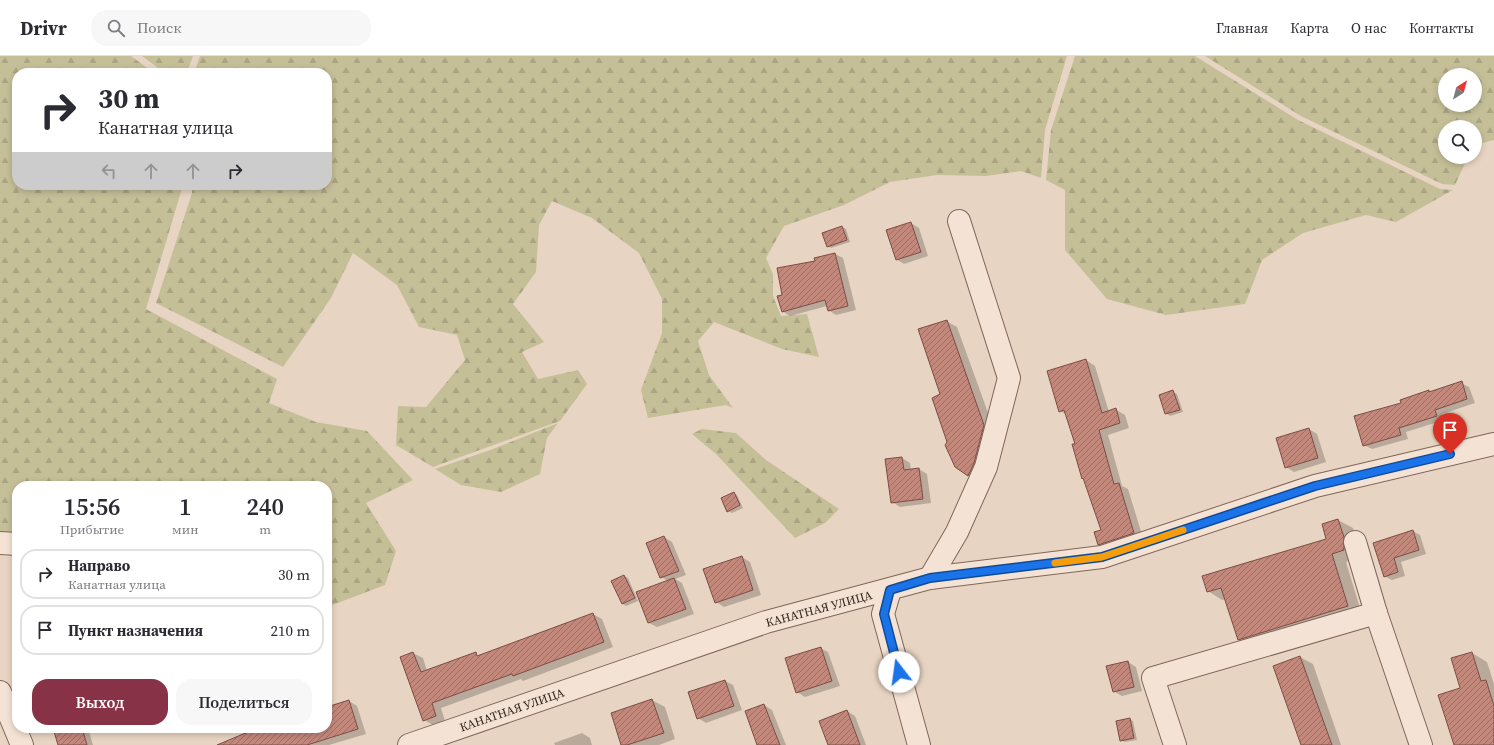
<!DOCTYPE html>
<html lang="ru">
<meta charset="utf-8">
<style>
:root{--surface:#fff;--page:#f7f7f7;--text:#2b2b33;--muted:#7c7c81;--line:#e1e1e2;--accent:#883248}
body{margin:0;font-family:"Source Serif 4",serif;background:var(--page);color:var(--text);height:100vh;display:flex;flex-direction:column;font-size:15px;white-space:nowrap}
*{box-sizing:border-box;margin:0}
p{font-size:13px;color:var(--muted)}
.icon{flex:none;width:22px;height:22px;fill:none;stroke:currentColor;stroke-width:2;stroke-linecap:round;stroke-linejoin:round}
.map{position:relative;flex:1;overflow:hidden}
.side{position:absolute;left:12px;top:425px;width:320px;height:252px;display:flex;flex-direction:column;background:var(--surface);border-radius:16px;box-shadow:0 2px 6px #0003}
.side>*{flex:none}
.banner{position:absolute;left:12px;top:12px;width:320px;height:122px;border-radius:16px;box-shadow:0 2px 6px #0003;background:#fff;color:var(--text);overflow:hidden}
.needle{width:26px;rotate:36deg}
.controls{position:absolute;left:1438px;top:12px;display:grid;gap:8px}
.controls a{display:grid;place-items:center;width:44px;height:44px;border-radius:50%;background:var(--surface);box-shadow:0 2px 6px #0003;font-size:20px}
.pin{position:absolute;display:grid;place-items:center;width:34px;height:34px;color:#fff;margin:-41px -17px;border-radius:50% 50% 50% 0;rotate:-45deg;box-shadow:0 0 4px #0007}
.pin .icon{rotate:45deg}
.me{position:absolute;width:44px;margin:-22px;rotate:345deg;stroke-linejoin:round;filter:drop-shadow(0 0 3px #0008)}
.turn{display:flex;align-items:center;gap:14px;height:84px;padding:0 20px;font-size:18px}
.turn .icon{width:52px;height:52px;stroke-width:2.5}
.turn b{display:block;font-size:28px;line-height:34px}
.lanes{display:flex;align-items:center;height:38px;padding:0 20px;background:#0003;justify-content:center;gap:20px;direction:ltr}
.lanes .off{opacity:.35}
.eta{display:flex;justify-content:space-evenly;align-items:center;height:68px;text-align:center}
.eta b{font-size:24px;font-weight:600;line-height:28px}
.action{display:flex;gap:8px;margin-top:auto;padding:8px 20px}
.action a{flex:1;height:46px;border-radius:16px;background:var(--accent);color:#fff;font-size:16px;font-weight:600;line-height:46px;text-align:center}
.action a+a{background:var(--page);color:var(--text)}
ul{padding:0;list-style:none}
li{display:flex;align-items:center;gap:12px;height:50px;margin:0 8px 6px;padding:0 12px;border:2px solid var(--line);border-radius:16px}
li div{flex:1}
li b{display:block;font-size:15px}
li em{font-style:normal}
header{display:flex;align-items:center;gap:24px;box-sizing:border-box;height:56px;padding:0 20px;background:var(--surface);border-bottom:1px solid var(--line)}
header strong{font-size:19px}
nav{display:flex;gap:22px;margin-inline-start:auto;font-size:14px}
.search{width:280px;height:36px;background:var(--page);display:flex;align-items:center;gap:10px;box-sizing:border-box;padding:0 14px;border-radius:16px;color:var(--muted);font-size:15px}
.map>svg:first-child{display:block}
</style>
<header>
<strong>Drivr</strong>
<div class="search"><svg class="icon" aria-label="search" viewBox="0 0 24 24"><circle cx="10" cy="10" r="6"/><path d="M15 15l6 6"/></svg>Поиск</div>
<nav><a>Главная</a><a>Карта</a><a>О нас</a><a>Контакты</a></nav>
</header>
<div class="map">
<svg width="1494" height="689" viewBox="0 0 1494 689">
<defs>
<pattern id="forest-firs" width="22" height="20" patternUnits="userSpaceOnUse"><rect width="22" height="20" fill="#c5bf98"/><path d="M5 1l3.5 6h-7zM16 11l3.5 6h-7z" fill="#aaa483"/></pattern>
<pattern id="building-hatch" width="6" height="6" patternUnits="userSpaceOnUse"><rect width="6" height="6" fill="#c2887c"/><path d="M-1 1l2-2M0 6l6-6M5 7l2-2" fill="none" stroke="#9e6f65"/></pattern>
</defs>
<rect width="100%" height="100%" fill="#e8d4c2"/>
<g fill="url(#forest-firs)" fill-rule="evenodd">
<polygon points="0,0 131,0 154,17 17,17 17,129 183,129 146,253 277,323 269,347 316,366 367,375 413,424 366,447 396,495 385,529 327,551 327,430 17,430 17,481 0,480"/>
<polygon points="142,0 193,0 187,17 165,17"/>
<polygon points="200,0 1067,0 1045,74 1041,122 1021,115 986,120 937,119 890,126 844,149 784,170 766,202 773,218 773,240 781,260 807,258 819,301 782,293 714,266 698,285 709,319 733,352 726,349 648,362 641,334 662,277 662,243 639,197 592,162 552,145 539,169 536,216 513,248 544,286 522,296 538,323 578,314 587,328 560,365 433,411 396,389 398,350 426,351 465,304 457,279 419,271 397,229 353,197 331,242 283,311 156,247 192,137 192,129 327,129 327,17 194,17"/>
<polygon points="1075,0 1195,0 1298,64 1440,133 1453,134 1396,166 1366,159 1303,177 1262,204 1245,248 1166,259 1107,243 1065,194 1065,134 1046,124 1051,74"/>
<path d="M1205,0H1494V84L1475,89V71H1445V101H1468L1455,129L1442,128L1301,60ZM1445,19H1475V49H1445Z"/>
<polygon points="558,367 547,382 540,418 501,436 461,429 435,413 493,393"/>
<polygon points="702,373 736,377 766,404 839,453 825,467 795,482 716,398 692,378"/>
</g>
<g fill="#0003">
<polygon points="911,167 919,172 928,200 904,208 896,203"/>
<polygon points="842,171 846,173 850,186 831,192 828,190 823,177"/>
<polygon points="835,198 843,202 856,254 836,259 828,254 827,250 790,260 782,255 783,239"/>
<polygon points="946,265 957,271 995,376 979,426 957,413 947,389 948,386 942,339"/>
<polygon points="1086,304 1095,310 1109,356 1115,353 1125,359 1129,372 1108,379 1122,430 1128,433 1143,482 1108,494 1099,488 1102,475 1085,423 1083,422 1076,388 1067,359 1060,355"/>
<polygon points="1461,327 1469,331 1475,347 1442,358 1444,364 1406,376 1408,383 1372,393 1364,389 1402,347 1428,335 1431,337"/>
<polygon points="1173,336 1177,338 1183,356 1170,360 1166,357"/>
<polygon points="1309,373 1317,378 1326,406 1294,416 1286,411"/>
<polygon points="902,402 910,407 911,414 919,413 927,418 931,447 900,451 892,446"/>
<polygon points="734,437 737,439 743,452 732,457 728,455"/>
<polygon points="1338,464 1353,472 1358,490 1359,502 1346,506 1362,559 1253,592 1238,584 1226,543 1222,544 1208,535 1327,483"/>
<polygon points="1413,475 1420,479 1426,498 1401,506 1405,520 1392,524 1384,520 1374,487"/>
<polygon points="664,481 672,486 686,519 675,523 682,527 694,558 657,571 649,567 668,525 661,521"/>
<polygon points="742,501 750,506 761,539 724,551 716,546"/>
<polygon points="624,520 628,522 638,545 626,550 623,548"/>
<polygon points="593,558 602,563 613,591 523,625 521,623 441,652 445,665 433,669 424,664 413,597 423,602 427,615 475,598 479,600"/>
<polygon points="820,592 828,596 840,630 805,641 797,636"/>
<polygon points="1472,597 1487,606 1494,628 1494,689 1455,689 1462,633"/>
<polygon points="1300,601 1313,608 1341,689 1302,689"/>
<polygon points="1128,606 1136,611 1142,635 1122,640 1113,635"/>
<polygon points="725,625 733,629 742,654 706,667 698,662"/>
<polygon points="652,644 665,651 675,683 659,689 622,689 612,657"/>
<polygon points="349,645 357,650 366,678 329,689 223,689 249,677 247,672 327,672 327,652"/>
<polygon points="764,649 772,654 786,689 759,689"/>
<polygon points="847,655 855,660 866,689 829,689"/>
<polygon points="1130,663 1133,665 1137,684 1125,686 1121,684"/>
<polygon points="54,672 88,672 93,689 59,689"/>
<polygon points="582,677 590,682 592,689 555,689 554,687"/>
</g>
<g fill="url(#building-hatch)" stroke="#7d4c44">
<polygon points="911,166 921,196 896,204 886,174"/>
<polygon points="842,170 847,184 827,191 822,177"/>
<polygon points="835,197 848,250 828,255 825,244 782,256 777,240 782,239 777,212 815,205 814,202"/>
<polygon points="947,264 984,369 974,407 968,420 955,411 945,389 947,386 932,342 940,338 918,273"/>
<polygon points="1086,303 1102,357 1116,352 1120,367 1099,374 1114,428 1119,427 1134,477 1098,489 1094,476 1101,474 1083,422 1082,423 1072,388 1075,388 1064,354 1059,356 1047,315"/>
<polygon points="1462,325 1467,343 1435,354 1437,360 1399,372 1401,379 1363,390 1354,360 1401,347 1400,344 1429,334 1429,336"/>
<polygon points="1173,334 1180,354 1165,358 1159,339"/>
<polygon points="1309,372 1318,402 1285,412 1276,382"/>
<polygon points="902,401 904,414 919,412 923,443 891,447 885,403"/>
<polygon points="734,436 740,449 727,456 721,442"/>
<polygon points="1338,463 1344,481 1344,494 1332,498 1348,550 1238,584 1221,532 1207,536 1202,520 1326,483 1322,468"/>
<polygon points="1413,474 1419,494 1394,502 1398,516 1384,521 1373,487"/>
<polygon points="664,480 679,515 660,522 646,487"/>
<polygon points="742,500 753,534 715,547 703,513"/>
<polygon points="624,519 635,542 622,548 611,525"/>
<polygon points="674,522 686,553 648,567 636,536"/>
<polygon points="593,557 604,586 513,620 512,618 432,647 436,660 423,665 400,601 413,596 421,616 476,596 477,600"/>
<polygon points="821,591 832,625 796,637 785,602"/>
<polygon points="1472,596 1481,625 1486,624 1494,650 1494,689 1454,689 1438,639 1460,632 1451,602"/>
<polygon points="1300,600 1332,689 1301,689 1273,610"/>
<polygon points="1128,605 1134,631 1113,636 1106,610"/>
<polygon points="725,624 734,650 697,663 688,636"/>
<polygon points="652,643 664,677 627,689 621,689 611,657"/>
<polygon points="349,644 358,673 307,689 217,689 248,676 246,672 327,672 327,651"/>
<polygon points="764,648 774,674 780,689 757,689 745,655"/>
<polygon points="847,654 860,689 828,689 819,665"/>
<polygon points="1130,662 1134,682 1120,685 1116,665"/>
<polygon points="53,672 82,672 87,689 58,689"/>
</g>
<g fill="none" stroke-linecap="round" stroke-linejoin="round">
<g stroke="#80665b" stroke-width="24">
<g id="minor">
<polyline points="1355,486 1376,557 1421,689"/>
<polyline points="0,487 17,488"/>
<polyline points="930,522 957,476 986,411 1009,322 959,165"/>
<polyline points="890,534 883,558 919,689"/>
<polyline points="0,636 22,689"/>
<polyline points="409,689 766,566 930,522 1102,501 1315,430 1494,388"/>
<polyline points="1175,689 1153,622 1376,557"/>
</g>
</g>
<use href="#minor" stroke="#f4e3d4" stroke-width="22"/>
</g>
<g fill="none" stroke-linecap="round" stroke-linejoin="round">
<g stroke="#114b97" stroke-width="10">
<polyline id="route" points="899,616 884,558 890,534 930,522 1102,501 1315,430 1450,398"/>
</g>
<use href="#route" stroke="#1a73e8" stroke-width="7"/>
<polyline stroke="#f59e0b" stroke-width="7" points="1055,507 1102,501 1183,474"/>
</g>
<g text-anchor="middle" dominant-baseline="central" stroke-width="3" stroke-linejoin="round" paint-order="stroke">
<g font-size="12" fill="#32231e" stroke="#f1e0d1">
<text transform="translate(819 553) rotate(-15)">КАНАТНАЯ УЛИЦА</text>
<text transform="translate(512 654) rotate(-19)">КАНАТНАЯ УЛИЦА</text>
</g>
</g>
</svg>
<div class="controls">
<a><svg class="needle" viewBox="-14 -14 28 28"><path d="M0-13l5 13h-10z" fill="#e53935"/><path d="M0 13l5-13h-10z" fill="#7c7c81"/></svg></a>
<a><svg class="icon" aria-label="search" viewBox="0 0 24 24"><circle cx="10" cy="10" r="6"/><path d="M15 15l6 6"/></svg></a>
</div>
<div class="pin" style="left:1450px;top:398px;background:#d93025"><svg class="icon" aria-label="arrive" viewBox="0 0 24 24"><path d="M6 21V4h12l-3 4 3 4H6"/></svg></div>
<svg class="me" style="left:899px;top:616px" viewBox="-20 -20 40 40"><circle r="19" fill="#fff"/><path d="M0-13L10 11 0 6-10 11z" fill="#1a73e8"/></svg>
<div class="banner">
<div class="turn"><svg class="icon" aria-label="right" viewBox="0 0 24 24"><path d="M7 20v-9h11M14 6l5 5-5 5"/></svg><div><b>30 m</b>Канатная улица</div></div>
<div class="lanes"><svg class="icon off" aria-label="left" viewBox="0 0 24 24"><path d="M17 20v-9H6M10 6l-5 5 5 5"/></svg><svg class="icon off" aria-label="ahead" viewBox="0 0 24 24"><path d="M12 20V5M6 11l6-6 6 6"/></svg><svg class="icon off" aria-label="ahead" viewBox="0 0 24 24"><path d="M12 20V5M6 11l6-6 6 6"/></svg><svg class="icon" aria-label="right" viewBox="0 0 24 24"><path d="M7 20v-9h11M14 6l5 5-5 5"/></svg></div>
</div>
<section class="side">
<div class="eta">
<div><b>15:56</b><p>Прибытие</p></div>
<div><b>1</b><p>мин</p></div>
<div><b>240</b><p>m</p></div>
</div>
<ul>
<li><svg class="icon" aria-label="right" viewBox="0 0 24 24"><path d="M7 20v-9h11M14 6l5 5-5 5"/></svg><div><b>Направо</b><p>Канатная улица</p></div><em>30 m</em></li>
<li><svg class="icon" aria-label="arrive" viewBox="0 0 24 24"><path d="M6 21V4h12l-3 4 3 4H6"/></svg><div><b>Пункт назначения</b></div><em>210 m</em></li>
</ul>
<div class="action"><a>Выход</a><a>Поделиться</a></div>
</section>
</div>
